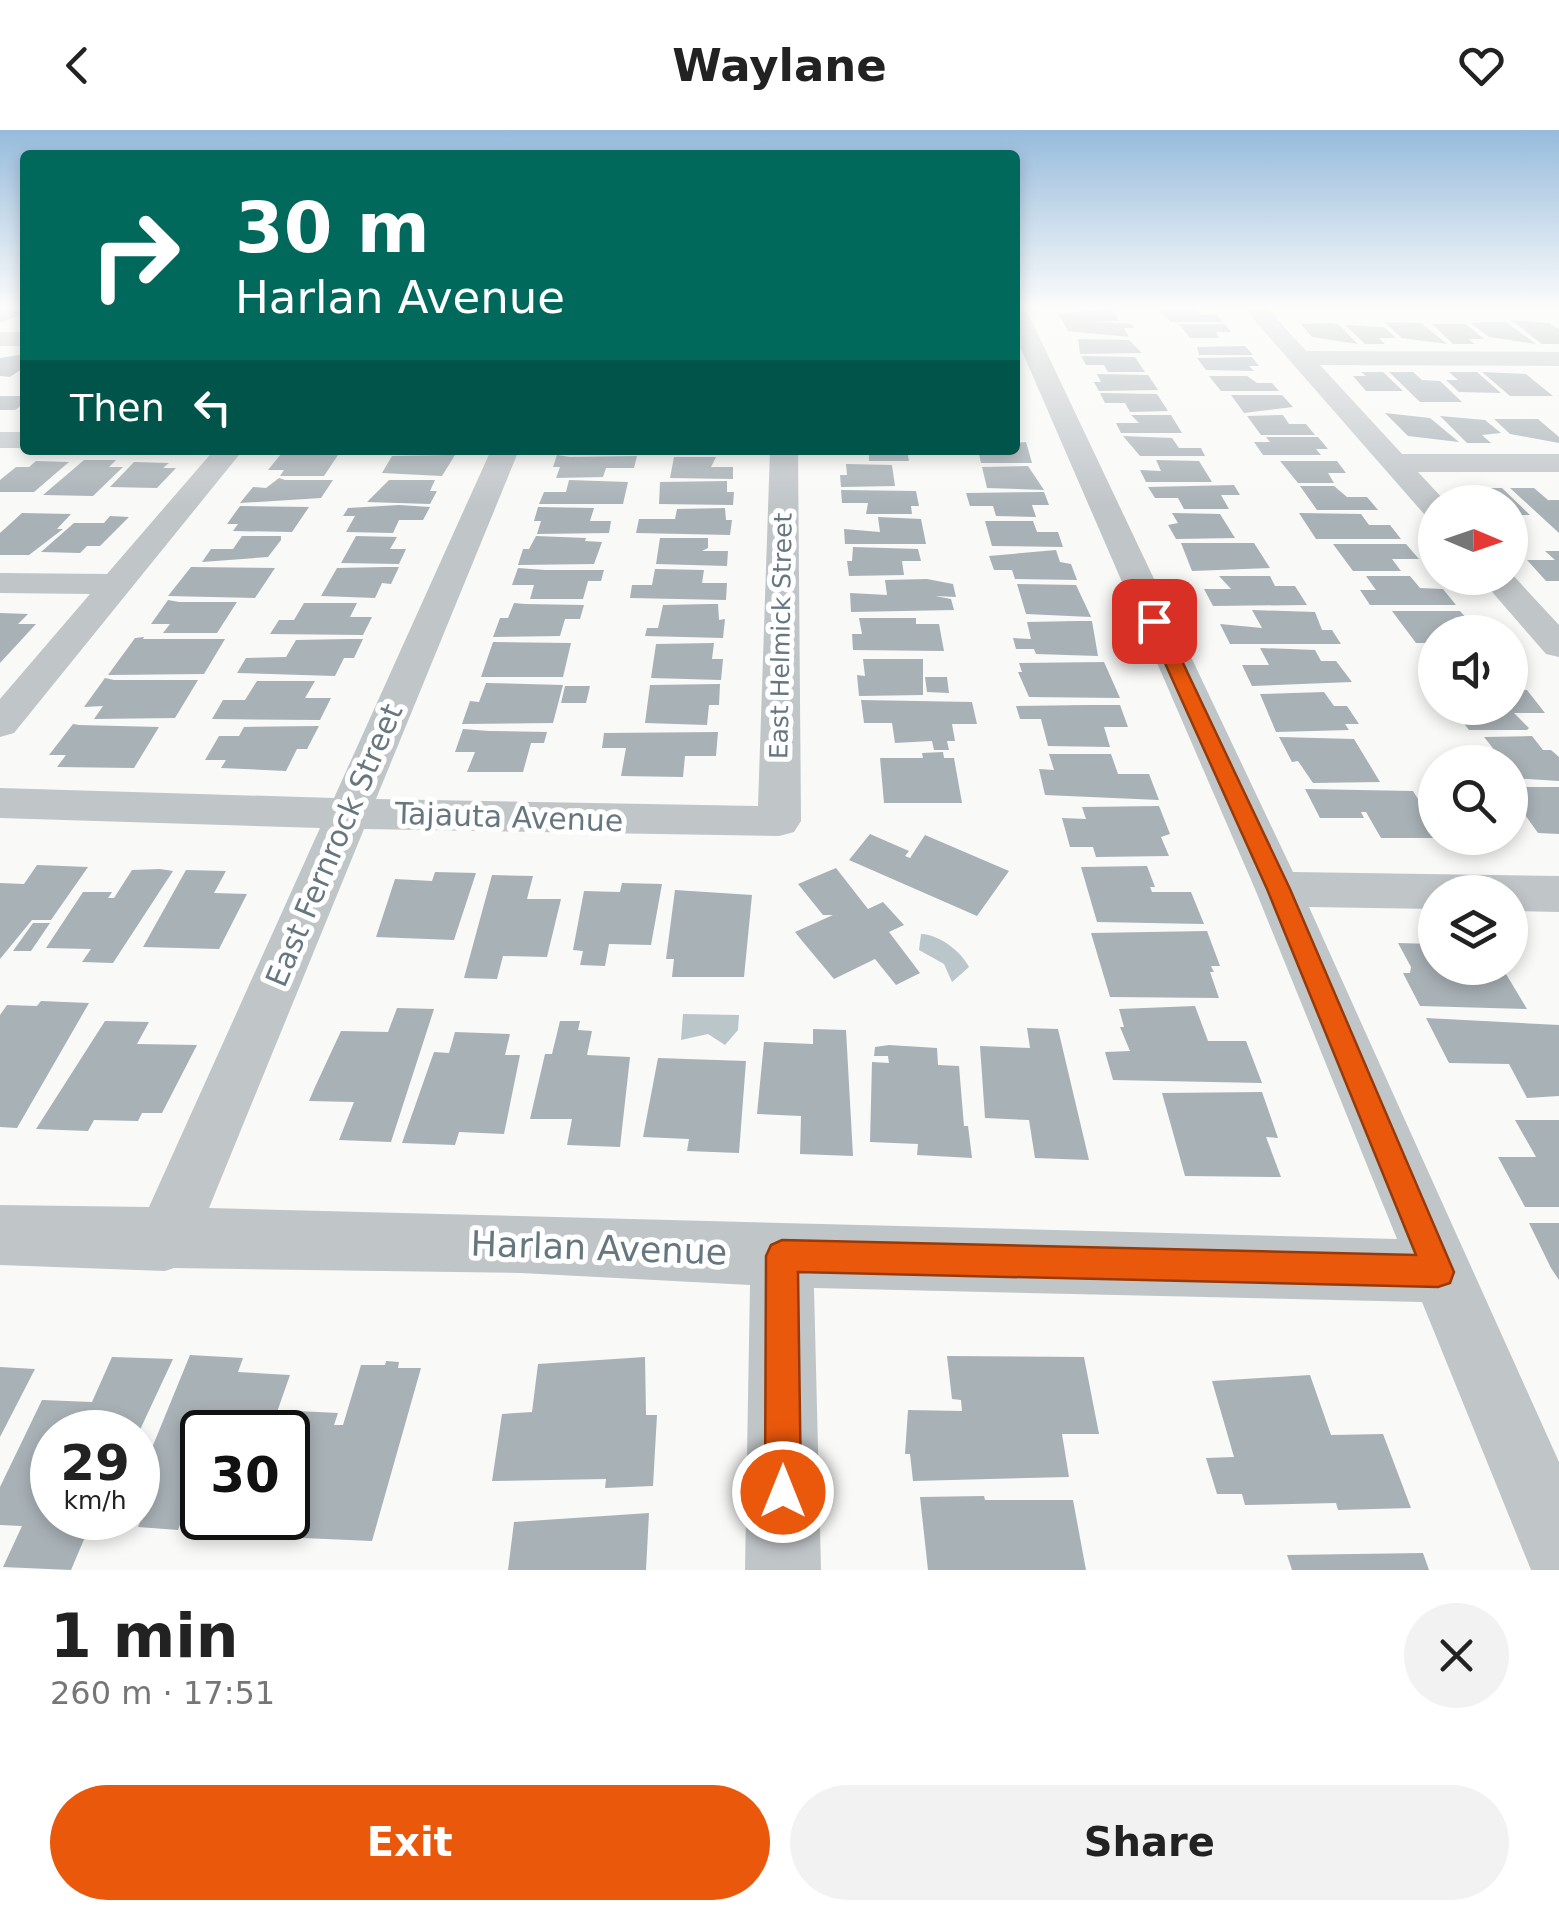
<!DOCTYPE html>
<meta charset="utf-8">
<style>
:root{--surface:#fff;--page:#f2f2f2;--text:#222;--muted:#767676;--accent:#ea580c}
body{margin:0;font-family:"DejaVu Sans",sans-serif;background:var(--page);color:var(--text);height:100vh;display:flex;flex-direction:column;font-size:38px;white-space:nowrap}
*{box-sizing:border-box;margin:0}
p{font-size:32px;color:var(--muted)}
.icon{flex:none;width:55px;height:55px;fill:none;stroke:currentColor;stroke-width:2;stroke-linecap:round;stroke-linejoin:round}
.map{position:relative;height:1440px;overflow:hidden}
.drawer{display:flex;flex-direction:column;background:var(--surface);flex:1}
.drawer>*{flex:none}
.hud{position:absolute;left:20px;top:20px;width:1000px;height:305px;border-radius:10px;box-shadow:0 5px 15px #0003;background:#00695c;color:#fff;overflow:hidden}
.needle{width:65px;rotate:92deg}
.controls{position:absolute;left:1418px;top:355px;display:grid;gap:20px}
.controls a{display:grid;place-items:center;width:110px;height:110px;border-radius:50%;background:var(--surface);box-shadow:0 5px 15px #0003;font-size:50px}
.speed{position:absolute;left:30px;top:1280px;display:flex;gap:20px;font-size:50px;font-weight:700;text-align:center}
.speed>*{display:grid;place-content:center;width:130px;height:130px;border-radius:50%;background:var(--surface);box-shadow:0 5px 15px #0003;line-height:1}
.speed small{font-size:25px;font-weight:400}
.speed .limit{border:5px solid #111;border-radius:15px;background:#fff;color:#111}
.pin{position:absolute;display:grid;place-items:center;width:85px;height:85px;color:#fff;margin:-42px;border-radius:20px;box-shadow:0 5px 15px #0006}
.me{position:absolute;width:110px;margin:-55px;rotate:0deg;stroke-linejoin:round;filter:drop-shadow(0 0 8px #0008)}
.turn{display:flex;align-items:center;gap:35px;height:210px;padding:0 50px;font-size:45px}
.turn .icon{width:130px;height:130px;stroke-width:2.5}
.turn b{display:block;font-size:70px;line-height:85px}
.then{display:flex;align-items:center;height:95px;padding:0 50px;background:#0003;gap:20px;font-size:38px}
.round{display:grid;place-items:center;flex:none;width:105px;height:105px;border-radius:52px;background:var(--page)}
.head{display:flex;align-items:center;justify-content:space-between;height:170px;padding:0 50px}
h1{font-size:60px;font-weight:800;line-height:75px}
.button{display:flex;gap:20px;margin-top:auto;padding:20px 50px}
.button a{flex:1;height:115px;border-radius:60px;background:var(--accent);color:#fff;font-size:40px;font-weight:800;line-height:115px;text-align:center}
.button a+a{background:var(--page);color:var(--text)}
header{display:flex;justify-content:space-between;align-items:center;height:130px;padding:0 50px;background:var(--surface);font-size:45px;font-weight:800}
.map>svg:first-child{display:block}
</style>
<header><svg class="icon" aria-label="back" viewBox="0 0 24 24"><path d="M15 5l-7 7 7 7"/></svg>Waylane<svg class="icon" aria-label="heart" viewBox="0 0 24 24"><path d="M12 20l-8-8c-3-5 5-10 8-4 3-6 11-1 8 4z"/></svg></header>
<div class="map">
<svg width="1559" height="1440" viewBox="0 0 1559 1440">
<rect width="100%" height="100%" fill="#f9f9f7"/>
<g fill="#bbc6ca">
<path d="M921,804C938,804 961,821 969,837L952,852L944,834L919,820Z"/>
<polygon points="683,884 739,885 738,900 725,915 708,904 681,910"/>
</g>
<g fill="#a8b1b6">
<polygon points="0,176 25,176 25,182 0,193"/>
<polygon points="1111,178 1119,191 1089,192 1132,194 1134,198 1124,198 1129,207 1068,201 1059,184"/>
<polygon points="1195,179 1202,185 1217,185 1223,192 1170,192 1161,180"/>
<polygon points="1511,190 1549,193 1559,199 1559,214 1542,214"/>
<polygon points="1384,192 1421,193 1447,214 1402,208"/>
<polygon points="1486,192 1506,192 1536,214 1489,207 1471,193"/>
<polygon points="1331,193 1338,194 1358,214 1312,207 1301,194"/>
<polygon points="1179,194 1225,194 1231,202 1216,202 1219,208 1190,208"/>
<polygon points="1432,194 1466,194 1484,209 1468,209 1475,214 1453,214"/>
<polygon points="1345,195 1384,197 1396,208 1379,208 1385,214 1365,214"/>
<polygon points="1078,209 1129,210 1142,223 1080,224"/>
<polygon points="1245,216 1253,225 1199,225 1197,217"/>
<polygon points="25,224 25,237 10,247 0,246 0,228"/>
<polygon points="1081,226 1135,227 1145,242 1108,242 1104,235 1086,235"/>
<polygon points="1252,227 1259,236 1249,236 1254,241 1206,240 1197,228"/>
<polygon points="1361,242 1383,242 1403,261 1366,261 1353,246 1366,246"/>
<polygon points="1389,242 1413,242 1422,250 1440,251 1462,272 1420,272"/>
<polygon points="1449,242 1477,242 1501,263 1459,262 1446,250 1458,250"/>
<polygon points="1482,242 1526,244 1553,266 1510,266"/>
<polygon points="1097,244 1148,245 1158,260 1099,261 1094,252 1101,252"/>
<polygon points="1209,246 1247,246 1257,253 1272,253 1279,261 1221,261"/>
<polygon points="1100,263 1157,264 1168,281 1130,282 1125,273 1105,273"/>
<polygon points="1231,265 1282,265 1293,277 1244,283"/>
<polygon points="0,266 25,266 25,273 15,280 0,280"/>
<polygon points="1385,283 1430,288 1459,312 1408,306"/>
<polygon points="1131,285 1171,285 1182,303 1121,303 1116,293 1139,293"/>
<polygon points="1283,285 1289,294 1306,294 1315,305 1261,305 1247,286"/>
<polygon points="1440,286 1485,290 1501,303 1482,305 1491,313 1467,313"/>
<polygon points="1494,289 1538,289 1559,307 1559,313 1510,304"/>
<polygon points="1123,306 1172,308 1179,318 1201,318 1205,326 1140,326"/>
<polygon points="1266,307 1318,307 1328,319 1316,319 1321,325 1263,325 1254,312 1270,312"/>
<polygon points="1026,312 1032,333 981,333 978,320 1015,320 1015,313"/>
<polygon points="869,320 907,320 909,331 869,331"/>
<polygon points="281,324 290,325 338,325 324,346 280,346 284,340 268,340"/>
<polygon points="447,325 455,325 442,346 382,343 392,326"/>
<polygon points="557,325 570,327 637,326 634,338 606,338 603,347 556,348 560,337 553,337"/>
<polygon points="674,327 716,327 711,337 733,337 733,349 670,348"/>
<polygon points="84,330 116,330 109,337 123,337 93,366 43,365"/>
<polygon points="1156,330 1199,331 1212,352 1146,352 1140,340 1161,341"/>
<polygon points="36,331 69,332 34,362 0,362 0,350 16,337 29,337"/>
<polygon points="1280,331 1337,331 1346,343 1328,343 1334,353 1298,353"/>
<polygon points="134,332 169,333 163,338 176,338 157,358 110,357"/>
<polygon points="846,334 892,335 895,356 841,357 840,345 847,345"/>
<polygon points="1028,336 1044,360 987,358 982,337"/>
<polygon points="279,348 285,350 333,350 321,368 240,373 253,357 266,358"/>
<polygon points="389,350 435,350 430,361 437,361 430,374 367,372"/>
<polygon points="569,350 628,352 623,374 539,374 544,362 566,362"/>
<polygon points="727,351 727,362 734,362 733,375 659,374 660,352"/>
<polygon points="1234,355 1240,365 1221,365 1229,379 1184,379 1178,368 1155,368 1148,357"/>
<polygon points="1300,356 1334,356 1347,367 1367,367 1378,380 1317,380"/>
<polygon points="1476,358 1502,358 1530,385 1510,385 1510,372 1475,372 1466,364 1482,364"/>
<polygon points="1510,358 1534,358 1548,370 1559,370 1559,403"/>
<polygon points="841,360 916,361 919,376 911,376 912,384 866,384 868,373 842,373"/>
<polygon points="1044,362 1049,375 1032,375 1036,387 996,386 993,376 970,376 966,363"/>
<polygon points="399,375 430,377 423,390 399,390 393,403 346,402 355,386 343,386 348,378"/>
<polygon points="240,376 309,377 292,402 233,401 238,394 227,394"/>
<polygon points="538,377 594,378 590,391 611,391 609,403 537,404 541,391 534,391"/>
<polygon points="725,378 726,390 732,390 730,405 636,403 639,389 675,389 677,379"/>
<polygon points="22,383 71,384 57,399 63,399 29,425 0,425 0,403"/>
<polygon points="1172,383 1220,384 1235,408 1176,409 1168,395 1178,393"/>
<polygon points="1299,383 1361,384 1369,395 1390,395 1401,409 1316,409"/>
<polygon points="110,386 129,387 100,416 87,416 80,423 41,422 74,393 104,393"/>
<polygon points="878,387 921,389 926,414 845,414 844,399 880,402"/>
<polygon points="985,391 1033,391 1037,402 1058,402 1063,417 992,416"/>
<polygon points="242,406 281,406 281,410 268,427 202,432 211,419 233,419"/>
<polygon points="356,406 397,407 390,419 406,419 399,434 341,433"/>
<polygon points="536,406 586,408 585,411 602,412 594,434 518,435 523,419 529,419"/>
<polygon points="660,408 708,408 708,418 702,421 728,421 727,436 656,434"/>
<polygon points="1181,413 1254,413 1270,438 1192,441"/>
<polygon points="1333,414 1406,414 1419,429 1392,429 1401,441 1353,441"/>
<polygon points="853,417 918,419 921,431 902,431 904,445 849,446 847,431 852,431"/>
<polygon points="1056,420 1060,432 1071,434 1077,450 1015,449 1012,440 994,440 989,426"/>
<polygon points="1545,421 1559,421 1559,451 1546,451 1527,430 1555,430"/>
<polygon points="191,437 275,438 255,468 168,466"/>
<polygon points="385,437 399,437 391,454 382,453 375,468 321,466 337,438"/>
<polygon points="518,438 545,440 604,440 601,451 588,451 583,469 530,469 534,455 512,455"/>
<polygon points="655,439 704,440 702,453 727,453 726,470 630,468 632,455 652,455"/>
<polygon points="1219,446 1270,446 1275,456 1295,456 1307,475 1213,476 1204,459 1231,459"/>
<polygon points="1366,446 1410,446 1420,458 1443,459 1456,475 1370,475 1360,460 1376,460"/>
<polygon points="927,449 953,454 956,467 935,466 951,469 954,480 851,482 850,463 887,465 885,450"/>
<polygon points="1017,454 1076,455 1091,487 1026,484"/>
<polygon points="168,470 179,472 237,472 217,503 163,503 170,494 151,494"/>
<polygon points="304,473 357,473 350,487 372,487 363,505 270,504 279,490 294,490"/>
<polygon points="514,473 525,474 584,475 580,489 565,489 560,506 493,507 500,488 508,488"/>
<polygon points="710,474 718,474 719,490 725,489 723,508 645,506 647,498 658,498 663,475"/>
<polygon points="1252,480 1315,482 1322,500 1332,500 1341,514 1230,514 1220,494 1262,498"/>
<polygon points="1392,481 1460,481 1479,502 1435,502 1435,513 1416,513"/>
<polygon points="0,483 28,484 18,494 36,494 0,533"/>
<polygon points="859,488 916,488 916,494 939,494 944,521 853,520 852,504 862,504"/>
<polygon points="1078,491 1092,491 1098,526 1036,524 1034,519 1016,519 1013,508 1031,509 1027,492"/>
<polygon points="144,507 143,509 225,509 204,544 108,545 135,508"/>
<polygon points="350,509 363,509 354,528 344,528 335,546 237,543 246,528 286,527 296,510"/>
<polygon points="493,512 571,513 563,547 481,547"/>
<polygon points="714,513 712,529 723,529 721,550 651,548 656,514"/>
<polygon points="1260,518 1315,520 1321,531 1336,531 1352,552 1252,556 1242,535 1269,535"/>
<polygon points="863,529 923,529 923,565 859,566 857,545 865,546"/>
<polygon points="1104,532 1120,568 1029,567 1018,542 1022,542 1019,533"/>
<polygon points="925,547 947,547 949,563 927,562"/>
<polygon points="105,548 114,550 198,550 175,588 94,589 103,576 84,577"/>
<polygon points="257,551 315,551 305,568 331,568 320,590 212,589 223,570 245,570"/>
<polygon points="486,553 563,555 553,593 462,594 470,571 479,572"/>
<polygon points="720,554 719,575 709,575 707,595 645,593 650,555"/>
<polygon points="565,556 590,556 586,573 561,573"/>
<polygon points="1510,560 1527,560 1545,583 1514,583 1529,598 1527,600 1469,600 1452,578 1510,578"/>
<polygon points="1324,562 1334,576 1347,576 1359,594 1345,594 1349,600 1276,602 1260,564"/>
<polygon points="861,570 972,572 977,594 952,594 955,611 947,611 949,620 934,620 932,611 895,613 892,593 864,593"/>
<polygon points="1087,575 1120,575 1128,597 1104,597 1110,617 1048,616 1041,589 1020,589 1016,576"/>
<polygon points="73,594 79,595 159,597 134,638 57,637 66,625 49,625"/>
<polygon points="319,596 307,619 297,619 286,641 221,638 226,630 205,630 219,606 239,606 244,597"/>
<polygon points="463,599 489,601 547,602 544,613 531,613 523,642 467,642 475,622 455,622"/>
<polygon points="718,602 716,626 685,626 683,647 621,646 626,618 602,618 604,603"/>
<polygon points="1532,606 1543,620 1551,620 1559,627 1559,651 1510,648 1510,632 1504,632 1484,607"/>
<polygon points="1279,607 1354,609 1380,652 1313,653 1298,631 1292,632"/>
<polygon points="943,622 944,628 954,628 962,673 884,673 880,628 923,628 922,623"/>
<polygon points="1049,624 1111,624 1118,644 1149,644 1159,670 1045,665 1039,639 1054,640"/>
<polygon points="1521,657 1559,657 1559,704 1538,703 1510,664 1510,660 1524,660"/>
<polygon points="1305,659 1413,661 1435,696 1435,708 1381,708 1366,682 1361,682 1364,688 1320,688"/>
<polygon points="1159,676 1170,704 1161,707 1169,726 1096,727 1093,717 1070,717 1062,688 1086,689 1082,677"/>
<polygon points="870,704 909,721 905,726 910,728 925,705 1009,741 977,786 849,730"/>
<polygon points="37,735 88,737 51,790 32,790 0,829 0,753 24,754"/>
<polygon points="1147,736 1155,757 1150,757 1152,762 1191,762 1204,794 1097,792 1081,737"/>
<polygon points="836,738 868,779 883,772 904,795 889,802 920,843 896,855 875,829 834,849 803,812 795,802 833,785 823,785 798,754"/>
<polygon points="160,739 173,741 113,833 82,832 91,819 46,818 83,762 112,762 108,768 114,768 132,740"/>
<polygon points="186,740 226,741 214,763 247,764 219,819 143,817"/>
<polygon points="435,742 476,743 454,810 376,807 395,749 432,751"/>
<polygon points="492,745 533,746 527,769 561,769 547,827 503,826 497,849 464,848"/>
<polygon points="622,753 662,754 651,815 609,814 605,836 580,835 583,821 573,820 584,761 620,762"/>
<polygon points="675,760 752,765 744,847 672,847 674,829 666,829"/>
<polygon points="33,793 50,793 31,821 13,821"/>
<polygon points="1207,801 1220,836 1211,836 1214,842 1210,842 1219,868 1110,867 1091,803"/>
<polygon points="1398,813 1435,814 1435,838 1503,839 1527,879 1420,876 1403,843 1410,843 1411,837"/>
<polygon points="41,871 89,873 17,998 0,997 0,885 7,875 37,876"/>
<polygon points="1195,876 1208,911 1246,911 1262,953 1113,950 1105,922 1130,921 1120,897 1124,897 1119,879"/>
<polygon points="397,878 434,879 391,1012 339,1010 354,972 309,971 315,957 341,901 388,902"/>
<polygon points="1426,888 1559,895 1559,966 1527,968 1509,934 1449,933"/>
<polygon points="105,891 149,892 137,914 197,915 162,983 142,983 138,991 94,990 88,1001 36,999"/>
<polygon points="560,891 580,891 578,900 592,901 587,925 630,927 620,1017 567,1015 572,989 530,989 545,924 552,924"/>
<polygon points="1027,898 1058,899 1089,1030 1035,1028 1029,990 985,988 980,916 1030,918"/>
<polygon points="813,899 846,900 853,1026 800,1024 801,986 757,984 764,912 813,914"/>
<polygon points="455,902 510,904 505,925 520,925 504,1004 459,1002 455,1015 402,1013 434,922 449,923"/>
<polygon points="889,915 937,918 938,935 959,936 964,996 968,996 972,1028 917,1025 918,1014 870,1012 872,932 889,933 888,926 874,926 875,917"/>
<polygon points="658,928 746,931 739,1023 687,1021 689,1009 643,1007"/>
<polygon points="1262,962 1278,1008 1266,1007 1281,1047 1185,1046 1162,963"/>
<polygon points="1515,990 1559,990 1559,1077 1525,1077 1498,1027 1536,1027"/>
<polygon points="1529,1093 1559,1093 1559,1150 1551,1138"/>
<polygon points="190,1225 243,1228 238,1242 290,1245 270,1302 202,1302 202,1371 189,1371 178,1400 138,1397 150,1368 138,1368 138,1352"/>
<polygon points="947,1226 1084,1227 1099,1304 1062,1304 1069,1347 913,1351 910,1324 905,1324 908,1280 962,1281 961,1270 952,1269"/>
<polygon points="112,1227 173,1229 139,1302 52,1302 52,1388 102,1388 97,1401 88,1400 71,1440 3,1437 22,1396 0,1395 0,1357 42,1270 92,1272"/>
<polygon points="645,1227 646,1285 657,1285 653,1356 605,1358 606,1349 492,1351 502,1284 532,1282 538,1234"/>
<polygon points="386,1231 399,1232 398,1238 421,1238 372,1411 257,1406 263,1388 288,1388 288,1314 298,1281 338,1283 334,1295 343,1295 361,1235 385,1235"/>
<polygon points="0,1237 35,1239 0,1307"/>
<polygon points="1310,1245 1331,1305 1383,1304 1411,1378 1338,1380 1336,1373 1245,1375 1242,1364 1217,1364 1206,1328 1234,1327 1212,1251"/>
<polygon points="984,1366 985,1370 1073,1370 1086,1440 928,1440 920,1367"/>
<polygon points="649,1383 646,1440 508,1440 514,1392"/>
<polygon points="1423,1423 1429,1440 1292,1440 1287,1425"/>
</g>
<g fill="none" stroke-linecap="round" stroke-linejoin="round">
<g fill="#c0c5c8" fill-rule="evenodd">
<polygon points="1015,176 1026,179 1293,742 1559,746 1559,782 1510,781 1510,762 1435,762 1435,779 1309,777 1559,1332 1559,1440 1531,1440 1422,1172 814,1158 821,1440 745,1440 750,1155 521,1143 174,1138 165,1141 0,1135 0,1075 149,1077 320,698 0,688 0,658 334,668 491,320 519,320 376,669 758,676 770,320 798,320 801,691 794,702 779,706 364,699 209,1078 1397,1109 1255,759 1015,205"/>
<polygon points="1242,176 1265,176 1306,221 1559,222 1559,236 1320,235 1402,324 1559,324 1559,342 1418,342 1446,372 1435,372 1435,387 1424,384"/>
<rect x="0" y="202" width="25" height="14"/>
<rect x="0" y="302" width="25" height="16"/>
<polygon points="214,320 243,320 14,603 0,607 0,569 90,464 0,463 0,443 107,444"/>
<polygon points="1510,442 1559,495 1559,527 1546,524 1480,448 1510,448"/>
</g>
</g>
<linearGradient id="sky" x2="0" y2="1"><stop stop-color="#96bbdc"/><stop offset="0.47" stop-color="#fcfcfb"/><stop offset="1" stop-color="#fcfcfb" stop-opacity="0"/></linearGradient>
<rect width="1559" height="377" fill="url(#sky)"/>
<polygon fill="#ea580c" stroke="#983908" stroke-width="2.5" points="1154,486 1163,491 1290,759 1454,1142 1450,1153 1438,1157 798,1142 801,1362 796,1374 783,1380 770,1374 765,1362 766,1126 771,1115 782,1110 1416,1125 1267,759 1146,491"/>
<g text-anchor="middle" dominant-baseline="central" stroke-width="10" stroke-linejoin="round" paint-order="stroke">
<g font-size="25" fill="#667780" stroke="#fff">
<text transform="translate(781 506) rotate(-89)">East Helmick Street</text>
</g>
<g font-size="30" fill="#667780" stroke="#fff">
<text transform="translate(509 687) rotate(2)">Tajauta Avenue</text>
<text transform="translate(334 715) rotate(-67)">East Fernrock Street</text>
</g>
<g font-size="35" fill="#667780" stroke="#fff">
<text transform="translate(599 1118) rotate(2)">Harlan Avenue</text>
</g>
</g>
</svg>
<div class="controls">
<a><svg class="needle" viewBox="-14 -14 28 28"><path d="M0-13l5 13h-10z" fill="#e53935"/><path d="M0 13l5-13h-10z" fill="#767676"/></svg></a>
<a><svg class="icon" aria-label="sound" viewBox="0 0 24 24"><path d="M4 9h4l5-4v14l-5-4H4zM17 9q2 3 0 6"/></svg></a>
<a><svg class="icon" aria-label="search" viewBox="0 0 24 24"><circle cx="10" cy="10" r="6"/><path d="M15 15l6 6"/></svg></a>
<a><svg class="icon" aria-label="layers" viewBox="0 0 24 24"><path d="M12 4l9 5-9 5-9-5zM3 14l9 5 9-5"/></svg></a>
</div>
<div class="speed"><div>29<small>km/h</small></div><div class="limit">30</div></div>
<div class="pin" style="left:1154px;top:491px;background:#d93025"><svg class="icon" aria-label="arrive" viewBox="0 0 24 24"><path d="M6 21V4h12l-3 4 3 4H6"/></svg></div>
<svg class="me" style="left:783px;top:1362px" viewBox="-20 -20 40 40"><circle r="17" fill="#ea580c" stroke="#fff" stroke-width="3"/><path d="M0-11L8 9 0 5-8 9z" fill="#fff"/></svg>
<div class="hud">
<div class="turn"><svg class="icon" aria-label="right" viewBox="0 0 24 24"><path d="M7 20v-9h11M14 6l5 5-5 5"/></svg><div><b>30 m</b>Harlan Avenue</div></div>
<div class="then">Then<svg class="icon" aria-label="left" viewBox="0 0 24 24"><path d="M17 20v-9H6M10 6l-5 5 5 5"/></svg></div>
</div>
</div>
<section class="drawer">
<div class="head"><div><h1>1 min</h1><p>260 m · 17:51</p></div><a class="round"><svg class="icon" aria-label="close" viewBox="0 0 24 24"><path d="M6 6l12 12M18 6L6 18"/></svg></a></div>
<div class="button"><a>Exit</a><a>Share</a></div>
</section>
